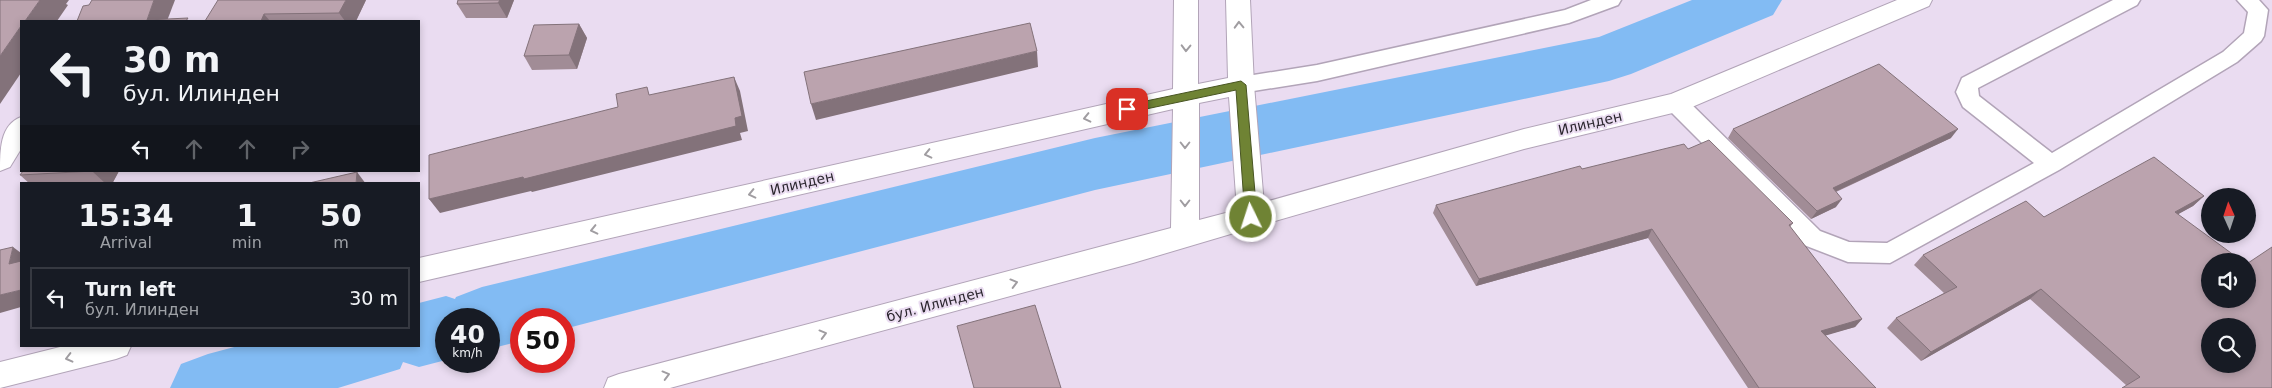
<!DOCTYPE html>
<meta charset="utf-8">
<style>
:root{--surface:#171b24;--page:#20242c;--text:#f1f3f6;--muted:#9ea1a6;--line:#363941}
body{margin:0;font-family:"DejaVu Sans",sans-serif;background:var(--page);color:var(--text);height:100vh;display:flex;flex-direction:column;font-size:19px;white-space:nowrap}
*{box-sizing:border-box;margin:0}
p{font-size:16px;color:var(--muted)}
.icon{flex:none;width:28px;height:28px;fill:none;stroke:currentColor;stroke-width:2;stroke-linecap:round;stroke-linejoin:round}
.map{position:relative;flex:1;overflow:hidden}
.drawer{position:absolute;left:20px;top:182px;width:400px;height:165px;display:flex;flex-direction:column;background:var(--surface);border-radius:0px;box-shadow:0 2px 8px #0003}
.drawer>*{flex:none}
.guide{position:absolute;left:20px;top:20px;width:400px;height:152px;border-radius:0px;box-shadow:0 2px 8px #0003;background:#171b24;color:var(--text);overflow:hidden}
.needle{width:32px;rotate:357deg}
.tools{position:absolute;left:2201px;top:188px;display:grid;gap:10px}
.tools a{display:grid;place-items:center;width:55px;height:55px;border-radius:50%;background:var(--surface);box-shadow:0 2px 8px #0003;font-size:25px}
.speed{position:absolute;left:435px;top:308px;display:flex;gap:10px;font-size:25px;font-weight:700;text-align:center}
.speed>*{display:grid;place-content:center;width:65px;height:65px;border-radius:50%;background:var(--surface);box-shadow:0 2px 8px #0003;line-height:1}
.speed small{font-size:12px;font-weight:400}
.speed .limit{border:8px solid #d22;background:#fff;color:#111}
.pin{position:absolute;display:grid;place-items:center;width:42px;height:42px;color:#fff;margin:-21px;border-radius:10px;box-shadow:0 2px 8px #0006}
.me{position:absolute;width:55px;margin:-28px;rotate:356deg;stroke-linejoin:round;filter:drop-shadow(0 0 4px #0008)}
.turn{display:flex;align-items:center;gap:18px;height:105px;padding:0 20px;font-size:22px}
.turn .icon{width:65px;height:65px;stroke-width:2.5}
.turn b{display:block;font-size:35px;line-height:42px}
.lanes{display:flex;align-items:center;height:48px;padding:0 20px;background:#0003;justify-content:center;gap:25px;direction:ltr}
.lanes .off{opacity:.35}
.eta{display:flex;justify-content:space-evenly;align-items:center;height:85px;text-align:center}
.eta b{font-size:30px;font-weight:600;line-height:35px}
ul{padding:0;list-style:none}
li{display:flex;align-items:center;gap:15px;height:62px;margin:0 10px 8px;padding:0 10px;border:2px solid var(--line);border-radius:0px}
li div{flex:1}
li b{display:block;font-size:19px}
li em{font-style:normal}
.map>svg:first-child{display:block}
</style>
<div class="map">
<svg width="2272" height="388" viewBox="0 0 2272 388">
<rect width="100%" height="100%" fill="#eadcf1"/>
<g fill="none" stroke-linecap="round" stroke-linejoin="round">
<polygon fill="#82bbf3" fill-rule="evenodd" points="1692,0 1782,0 1773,15 1631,74 1609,81 1095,190 564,329 564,319 521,319 521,341 489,349 489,319 446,319 446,360 419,367 403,362 400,369 338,388 170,388 181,364 208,354 238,346 419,346 419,303 446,296 455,299 456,297 482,287 1095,138 1599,37"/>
<g stroke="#b2a4b8" stroke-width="3">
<g id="service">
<polygon points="1591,0 1621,0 1618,5 1569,23 1317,81 1241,93 1234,91 1231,85 1234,79 1241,77 1317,65 1565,10"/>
<polygon points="2113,0 2140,0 2137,5 1978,88 1979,96 2052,153 2223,52 2244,33 2248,12 2237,0 2259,0 2268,10 2264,36 2261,41 2237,62 2059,170 1890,263 1848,262 1804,245 1668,109 1665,103 1668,97 1676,95 1684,97 1820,231 1849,242 1887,243 2034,163 1963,107 1956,92 1962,78"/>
</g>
</g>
<g stroke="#b2a4b8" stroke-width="2">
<g id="minor">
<polygon points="1897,0 1932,0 1929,6 1685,110 1524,149 1251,228 1241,225 1237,217 1241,209 1251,206 1524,129 1671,94"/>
<path d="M21,117V149L10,167L0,171C0,150 0,125 21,117Z"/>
</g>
</g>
<g stroke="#b2a4b8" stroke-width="2">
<g id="secondary">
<path d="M1174,0H1198V84L1228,78L1226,0H1250L1254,85L1265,217L1261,225L1133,263L670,388H604L608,378L619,374L1171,228L1173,109L419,282V258L1173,89ZM1229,97L1237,210L1199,220V103Z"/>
<polygon points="64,346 131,346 127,355 116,359 0,388 0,362"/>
</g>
</g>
<use href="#service" fill="#fff" fill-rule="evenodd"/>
<use href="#minor" fill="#fff" fill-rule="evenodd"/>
<use href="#secondary" fill="#fff" fill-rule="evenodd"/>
</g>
<g fill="#a18c96">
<polygon points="366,0 356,21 205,21"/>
<polygon points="458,0 514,0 507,18 466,18 457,4"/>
<polygon points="579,24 587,38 577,69 532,70 524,56"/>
<polygon points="1733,129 1951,138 1836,192 1836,207 1811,219 1728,138"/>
<polygon points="1688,149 1793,223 1790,227 1862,319 1855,327 1825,335 1876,388 1748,388 1648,238 1476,286 1433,213 1436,205 1582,169"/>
<polygon points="23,171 119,171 112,184 30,184 20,175"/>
<polygon points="2204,196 2193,206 2178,214 2210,299 2272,388 2126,385 2030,299 1921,361 1887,328 1896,318 1944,293 1914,265 1923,255 2044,217"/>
</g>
<g fill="#83727a">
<polygon points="40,0 69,0 66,4 68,5 57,21 25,21"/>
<polygon points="154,0 175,0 167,21 147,20"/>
<polygon points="346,0 366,0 356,21 345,21 339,13"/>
<polygon points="500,0 514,0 507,18 498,3"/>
<polygon points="264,14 270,21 261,21"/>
<polygon points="579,24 587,38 577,69 569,55"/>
<polygon points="21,26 21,73 0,104 0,56"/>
<polygon points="1037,51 1038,67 816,120 811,104"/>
<polygon points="734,77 740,91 748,131 740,133 742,140 532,192 531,191 440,213 429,199 735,118"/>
<polygon points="1958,129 1951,138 1826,196 1833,188"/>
<polygon points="93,171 119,171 112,184 106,184 93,172"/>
<polygon points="357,172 366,184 356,184"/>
<polygon points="2204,196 2193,206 2164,222 2175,212"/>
<polygon points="1842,199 1836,207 1811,219 1817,211"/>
<polygon points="1652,229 1648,238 1476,286 1479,279"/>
<polygon points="13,247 21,253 21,273 9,264"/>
<polygon points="2041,289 2030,299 1921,361 1931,352"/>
<polygon points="21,290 21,307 0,313 0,295"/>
<polygon points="1862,319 1855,327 1814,339 1821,331"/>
</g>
<g fill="#bba3ae" stroke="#83727a" fill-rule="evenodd">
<polygon points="0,0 40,0 25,21 21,21 21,26 0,56"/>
<polygon points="92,0 154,0 147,20 188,18 186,21 77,21 83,6 89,5"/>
<polygon points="218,0 346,0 339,13 264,14 261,21 205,21"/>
<polygon points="458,0 500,0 498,3 457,4"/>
<polygon points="1030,23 1037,51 811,104 804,72"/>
<polygon points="579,24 569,55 524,56 534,25"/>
<polygon points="1879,64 1958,129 1833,188 1842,199 1817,211 1733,129"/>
<polygon points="734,77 742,116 735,118 736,126 524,179 523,177 429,199 429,155 618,107 616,94 647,87 649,95"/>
<polygon points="1709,140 1793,223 1789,225 1862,319 1821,331 1876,388 1759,388 1652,229 1479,279 1436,205 1580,166 1582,169 1684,144 1688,149"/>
<path d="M2154,157L2204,196L2175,212L2242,261H2210V299H2248V263L2272,247V388H2122L2140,377L2041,289L1931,352L1896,318L1957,287L1923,255L2026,201L2044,217ZM2210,326H2248V364H2210Z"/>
<polygon points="23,171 93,171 20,175"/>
<polygon points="357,172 356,184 305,184"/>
<polygon points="13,247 9,264 21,261 21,290 0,295 0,250"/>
<polygon points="1035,305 1061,388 974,388 957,326"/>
</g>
<defs><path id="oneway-chevron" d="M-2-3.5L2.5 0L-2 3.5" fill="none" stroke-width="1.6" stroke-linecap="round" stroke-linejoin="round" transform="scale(1.25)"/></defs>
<g stroke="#a09da1">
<use href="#oneway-chevron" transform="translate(1239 25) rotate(-92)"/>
<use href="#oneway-chevron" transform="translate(1186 48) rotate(91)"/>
<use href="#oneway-chevron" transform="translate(1087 118) rotate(167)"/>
<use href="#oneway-chevron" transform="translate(1185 145) rotate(90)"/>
<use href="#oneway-chevron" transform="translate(928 154) rotate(167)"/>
<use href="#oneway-chevron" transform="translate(752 194) rotate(167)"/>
<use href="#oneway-chevron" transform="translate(1185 203) rotate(90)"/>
<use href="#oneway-chevron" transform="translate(594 230) rotate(167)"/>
<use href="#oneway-chevron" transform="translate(1014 283) rotate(-15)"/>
<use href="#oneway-chevron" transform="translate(823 334) rotate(-15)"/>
<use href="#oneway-chevron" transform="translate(69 358) rotate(166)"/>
<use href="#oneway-chevron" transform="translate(666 375) rotate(-15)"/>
</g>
<polygon fill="#6f8334" stroke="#485522" points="1241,81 1246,85 1257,217 1251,222 1245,217 1236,90 1127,113 1121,109 1127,105"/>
<g text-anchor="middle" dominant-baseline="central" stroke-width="4" stroke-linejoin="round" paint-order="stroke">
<g font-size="14" fill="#2b262e" stroke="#eadcf1">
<text transform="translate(1590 123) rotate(-13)">Илинден</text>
<text transform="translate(802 183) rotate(-13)">Илинден</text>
<text transform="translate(935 304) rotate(-15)">бул. Илинден</text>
</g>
</g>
</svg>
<div class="tools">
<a><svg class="needle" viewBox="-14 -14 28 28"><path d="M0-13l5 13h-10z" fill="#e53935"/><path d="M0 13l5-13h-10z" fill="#9ea1a6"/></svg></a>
<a><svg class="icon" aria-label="sound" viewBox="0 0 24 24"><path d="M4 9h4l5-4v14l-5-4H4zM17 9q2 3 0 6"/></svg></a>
<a><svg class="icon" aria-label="search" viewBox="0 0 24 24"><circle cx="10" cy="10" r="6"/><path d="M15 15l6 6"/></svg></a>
</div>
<div class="speed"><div>40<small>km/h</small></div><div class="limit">50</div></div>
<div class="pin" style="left:1127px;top:109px;background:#d93025"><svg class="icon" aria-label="arrive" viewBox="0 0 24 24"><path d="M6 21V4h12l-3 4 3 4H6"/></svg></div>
<svg class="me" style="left:1251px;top:217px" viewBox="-20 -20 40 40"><circle r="17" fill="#6f8334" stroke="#fff" stroke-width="3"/><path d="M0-11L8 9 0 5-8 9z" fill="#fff"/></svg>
<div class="guide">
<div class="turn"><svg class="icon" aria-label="left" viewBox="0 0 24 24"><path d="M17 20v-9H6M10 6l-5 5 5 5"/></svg><div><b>30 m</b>бул. Илинден</div></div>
<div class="lanes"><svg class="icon" aria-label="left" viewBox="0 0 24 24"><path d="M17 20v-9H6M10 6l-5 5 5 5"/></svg><svg class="icon off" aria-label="ahead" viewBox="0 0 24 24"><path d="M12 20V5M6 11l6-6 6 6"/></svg><svg class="icon off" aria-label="ahead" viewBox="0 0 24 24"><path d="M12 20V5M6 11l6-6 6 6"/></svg><svg class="icon off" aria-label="right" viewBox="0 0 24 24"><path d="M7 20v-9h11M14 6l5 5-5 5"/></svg></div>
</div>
<section class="drawer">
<div class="eta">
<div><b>15:34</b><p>Arrival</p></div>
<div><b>1</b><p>min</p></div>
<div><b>50</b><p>m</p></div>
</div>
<ul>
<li><svg class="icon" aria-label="left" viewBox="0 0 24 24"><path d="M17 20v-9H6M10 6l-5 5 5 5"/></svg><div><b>Turn left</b><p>бул. Илинден</p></div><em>30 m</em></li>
</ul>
</section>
</div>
